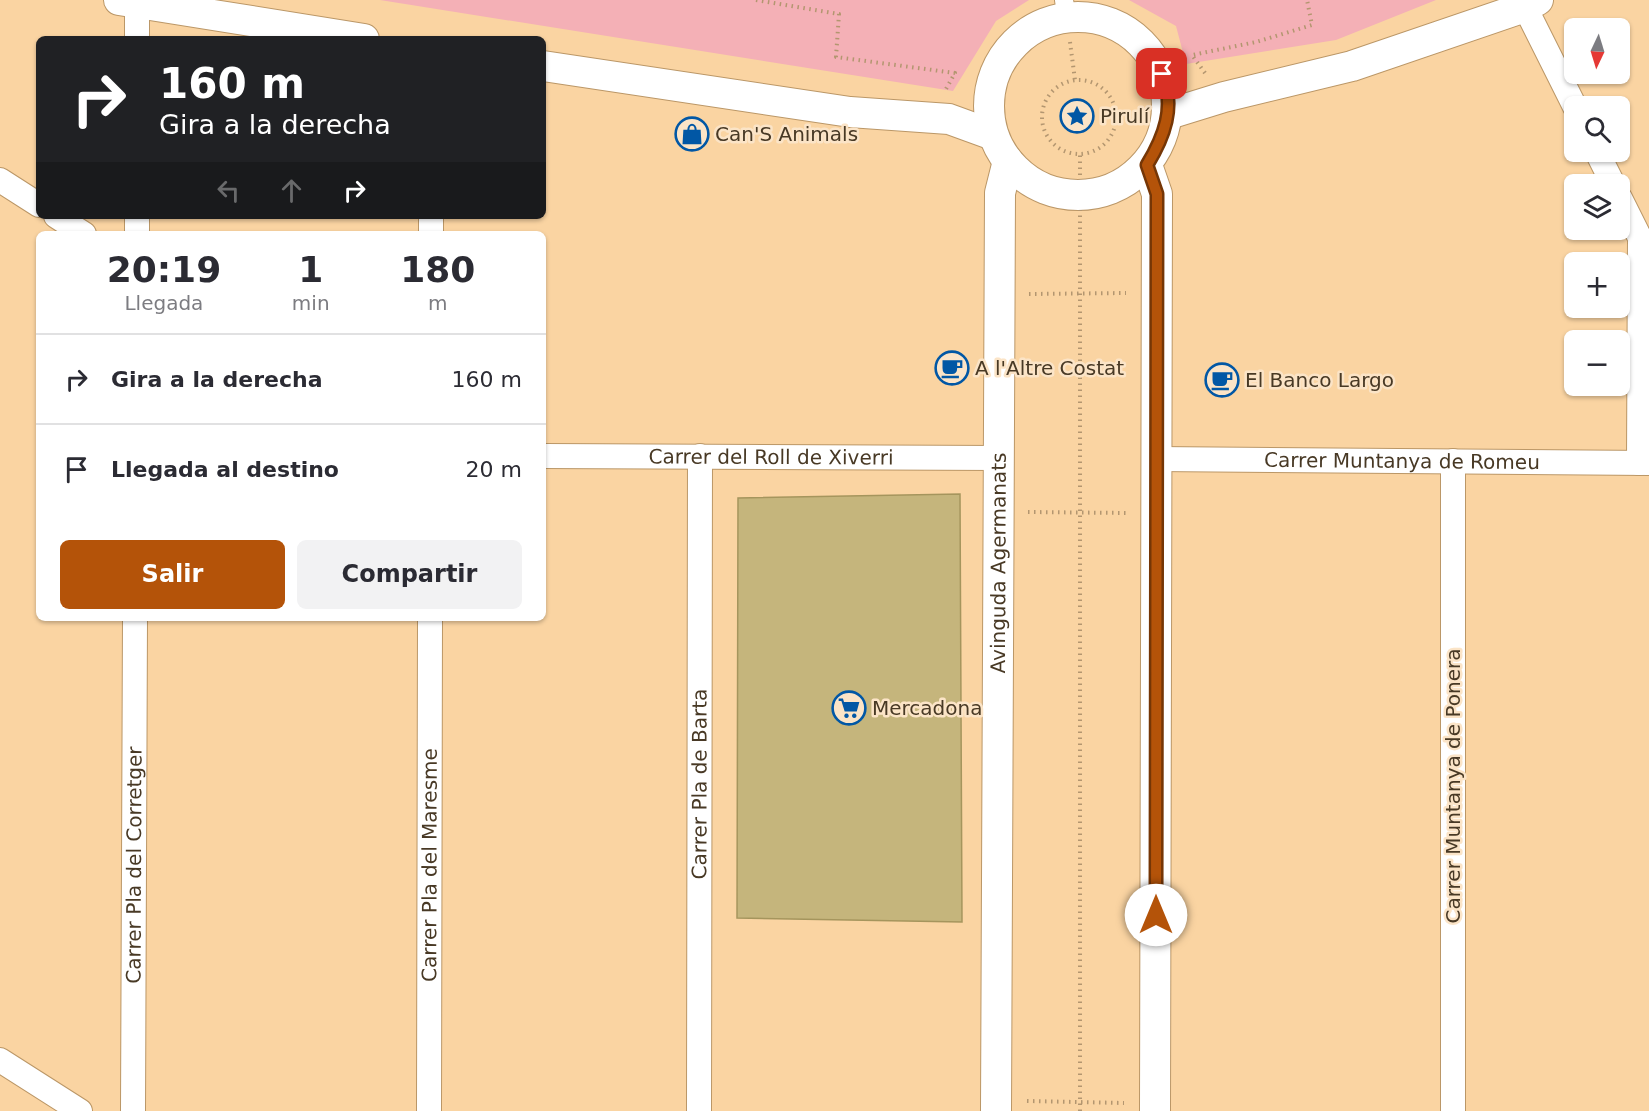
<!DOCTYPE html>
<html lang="es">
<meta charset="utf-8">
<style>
:root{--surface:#fff;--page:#f2f2f3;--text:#2b2b33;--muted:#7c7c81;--line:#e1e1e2;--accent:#b45309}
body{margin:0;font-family:"DejaVu Sans",sans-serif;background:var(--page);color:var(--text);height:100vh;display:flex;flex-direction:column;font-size:22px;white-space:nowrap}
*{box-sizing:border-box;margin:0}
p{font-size:20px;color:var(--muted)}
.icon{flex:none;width:33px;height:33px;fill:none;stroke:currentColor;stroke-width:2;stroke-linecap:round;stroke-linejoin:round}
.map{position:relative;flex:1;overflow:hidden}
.panel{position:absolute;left:36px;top:231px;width:510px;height:390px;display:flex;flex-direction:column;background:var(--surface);border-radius:9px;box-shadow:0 2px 4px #0004}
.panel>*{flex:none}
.top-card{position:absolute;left:36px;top:36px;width:510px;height:183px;border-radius:9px;box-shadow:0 2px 4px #0004;background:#202124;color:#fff;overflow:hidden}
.needle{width:39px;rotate:184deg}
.buttons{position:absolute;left:1564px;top:18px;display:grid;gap:12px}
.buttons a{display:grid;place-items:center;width:66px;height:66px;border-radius:9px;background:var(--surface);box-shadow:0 2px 4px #0004;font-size:30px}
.pin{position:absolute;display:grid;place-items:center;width:51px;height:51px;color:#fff;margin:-26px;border-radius:12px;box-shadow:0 3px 9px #0006}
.me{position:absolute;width:66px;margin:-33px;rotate:0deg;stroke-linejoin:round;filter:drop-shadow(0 0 4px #0008)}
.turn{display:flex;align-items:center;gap:21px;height:126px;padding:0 24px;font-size:27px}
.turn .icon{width:78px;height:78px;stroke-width:2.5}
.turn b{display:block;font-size:42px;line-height:51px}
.lanes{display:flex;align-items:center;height:57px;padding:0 24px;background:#0003;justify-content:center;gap:30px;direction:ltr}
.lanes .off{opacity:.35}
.eta{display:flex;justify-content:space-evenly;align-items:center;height:102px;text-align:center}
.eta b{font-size:36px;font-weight:700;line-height:42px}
.primary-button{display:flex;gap:12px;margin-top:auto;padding:12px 24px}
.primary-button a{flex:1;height:69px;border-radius:9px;background:var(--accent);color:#fff;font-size:24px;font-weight:700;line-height:69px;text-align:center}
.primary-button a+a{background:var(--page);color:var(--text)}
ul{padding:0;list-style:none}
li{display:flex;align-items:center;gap:18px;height:90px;padding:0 24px;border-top:2px solid var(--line)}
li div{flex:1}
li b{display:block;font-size:22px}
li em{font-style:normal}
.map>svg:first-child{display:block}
</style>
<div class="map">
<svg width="1649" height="1111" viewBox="0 0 1649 1111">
<rect width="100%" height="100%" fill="#fad4a2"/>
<g fill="#f4b0b6">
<polygon points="380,0 1029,0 996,21 953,91"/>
<polygon points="1129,0 1436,0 1336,40 1186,64 1176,26"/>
</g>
<polygon fill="#c5b57c" stroke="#a5955d" stroke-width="1.5" points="960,494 962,922 737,918 738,498"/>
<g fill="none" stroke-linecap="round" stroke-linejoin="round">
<g stroke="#bb9767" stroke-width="20">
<polyline id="pedestrian" points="1064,0 1067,19"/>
</g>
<g stroke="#bb9767" stroke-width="26">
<g id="minor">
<polyline points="1525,7 1575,107"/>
<polyline points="137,39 137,4"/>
<polyline points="1597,152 1613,184"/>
<polyline points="0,180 39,205"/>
<polyline points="1620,198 1640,238 1639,463"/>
<polyline points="56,216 84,234"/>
<polyline points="137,234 137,216"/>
<polyline points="431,234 431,216"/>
<path id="s1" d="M543,456L999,458"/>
<path id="s2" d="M1156,459L1649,463"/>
<polyline points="0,1060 80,1111"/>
<path id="s3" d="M133,1111L135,618"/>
<path id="s4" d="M429,1111L430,618"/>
<path id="s5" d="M699,1111L700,456"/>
<polyline points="1453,1111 1453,461"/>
</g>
</g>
<g stroke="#bb9767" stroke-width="32">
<g id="tertiary">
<polyline points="119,0 364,39"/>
<circle cx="1078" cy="106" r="89"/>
<polyline points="543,66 850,112 949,119 993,135"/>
<polyline points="1169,114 1224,97 1352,66 1525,7 1538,0"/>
<polyline points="1147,165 1157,194 1155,1111"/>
<path id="s6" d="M996,1111L1000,193L1008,161"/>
</g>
</g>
<g stroke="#b39670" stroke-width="4" stroke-dasharray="1.5 4.5" stroke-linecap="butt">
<polyline points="756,0 839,14 836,57 955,73 946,89"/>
<polyline points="1070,42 1075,80"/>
<polyline points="1205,73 1192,55 1256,42 1312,25 1307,0"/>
<circle cx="1079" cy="117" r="37"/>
<polyline points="1029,294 1126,293"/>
<polyline points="1028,512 1126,513"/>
<polyline points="1027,1101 1124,1103"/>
<polyline points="1080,1111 1080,153"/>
</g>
<use href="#pedestrian" stroke="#fff" stroke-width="18"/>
<use href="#minor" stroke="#fff" stroke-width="24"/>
<use href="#tertiary" stroke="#fff" stroke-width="30"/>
</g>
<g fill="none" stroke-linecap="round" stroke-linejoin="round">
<g stroke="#753606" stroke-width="15">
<path id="route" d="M1156,915L1157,194L1147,165C1164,137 1176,107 1162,74"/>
</g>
<use href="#route" stroke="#b45309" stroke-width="10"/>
</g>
<defs>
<g id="sight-ring" transform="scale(1.725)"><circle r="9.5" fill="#fbe4c7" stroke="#0157a5" stroke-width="1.5"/><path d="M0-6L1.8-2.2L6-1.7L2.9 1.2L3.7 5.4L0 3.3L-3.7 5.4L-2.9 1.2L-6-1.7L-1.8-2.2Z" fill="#0157a5"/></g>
<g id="shop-ring" transform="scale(1.725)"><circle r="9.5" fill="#fbe4c7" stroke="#0157a5" stroke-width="1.5"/><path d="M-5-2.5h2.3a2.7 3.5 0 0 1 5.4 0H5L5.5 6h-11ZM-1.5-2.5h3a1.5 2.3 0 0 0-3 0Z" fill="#0157a5"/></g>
<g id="cafe-ring" transform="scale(1.725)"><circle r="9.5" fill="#fbe4c7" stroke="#0157a5" stroke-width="1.5"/><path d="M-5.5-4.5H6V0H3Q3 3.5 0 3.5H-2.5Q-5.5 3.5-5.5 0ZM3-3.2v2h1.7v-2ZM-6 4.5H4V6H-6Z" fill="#0157a5"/></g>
<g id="supermarket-ring" transform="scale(1.725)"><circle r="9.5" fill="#fbe4c7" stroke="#0157a5" stroke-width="1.5"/><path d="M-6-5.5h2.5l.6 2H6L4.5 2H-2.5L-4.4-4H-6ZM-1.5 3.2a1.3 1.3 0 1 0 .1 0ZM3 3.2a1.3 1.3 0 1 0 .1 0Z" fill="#0157a5"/></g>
</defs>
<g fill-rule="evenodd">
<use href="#sight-ring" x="1077" y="116"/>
<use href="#shop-ring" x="692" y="134"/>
<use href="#cafe-ring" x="952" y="368"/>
<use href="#cafe-ring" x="1222" y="380"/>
<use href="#supermarket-ring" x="849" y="708"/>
</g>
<g text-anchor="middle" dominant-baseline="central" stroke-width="5" stroke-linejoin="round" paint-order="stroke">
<g font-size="20" fill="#483925" stroke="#fbe4c7" text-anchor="start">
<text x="1100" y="116">Pirulí</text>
<text x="715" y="134">Can'S Animals</text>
<text x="975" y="368">A l'Altre Costat</text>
<text x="1245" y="380">El Banco Largo</text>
<text x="872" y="708">Mercadona</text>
</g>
<g font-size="20" fill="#483925" stroke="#fbe4c7">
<text stroke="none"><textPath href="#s1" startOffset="228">Carrer del Roll de Xiverri</textPath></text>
<text stroke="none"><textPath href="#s2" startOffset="246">Carrer Muntanya de Romeu</textPath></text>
<text stroke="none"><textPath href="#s6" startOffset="548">Avinguda Agermanats</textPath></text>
<text stroke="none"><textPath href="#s5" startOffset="327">Carrer Pla de Barta</textPath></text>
<text transform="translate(1453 786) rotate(-90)">Carrer Muntanya de Ponera</text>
<text stroke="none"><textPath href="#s3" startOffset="246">Carrer Pla del Corretger</textPath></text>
<text stroke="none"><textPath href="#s4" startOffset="246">Carrer Pla del Maresme</textPath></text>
</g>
</g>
</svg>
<div class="buttons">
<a><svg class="needle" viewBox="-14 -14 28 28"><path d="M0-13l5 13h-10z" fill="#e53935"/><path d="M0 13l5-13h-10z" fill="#7c7c81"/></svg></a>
<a><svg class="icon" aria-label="search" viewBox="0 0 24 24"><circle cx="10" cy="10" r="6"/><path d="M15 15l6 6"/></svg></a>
<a><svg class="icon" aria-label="layers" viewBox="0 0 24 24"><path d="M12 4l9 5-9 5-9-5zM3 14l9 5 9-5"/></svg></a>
<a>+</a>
<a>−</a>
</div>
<div class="pin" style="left:1162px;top:74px;background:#d93025"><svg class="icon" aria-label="arrive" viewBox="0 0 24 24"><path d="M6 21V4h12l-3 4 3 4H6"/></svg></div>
<svg class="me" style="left:1156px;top:915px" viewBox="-20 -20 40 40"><circle r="19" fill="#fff"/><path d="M0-13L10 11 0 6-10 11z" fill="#b45309"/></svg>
<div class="top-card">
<div class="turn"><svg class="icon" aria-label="right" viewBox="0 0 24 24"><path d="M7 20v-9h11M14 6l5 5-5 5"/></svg><div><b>160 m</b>Gira a la derecha</div></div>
<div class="lanes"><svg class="icon off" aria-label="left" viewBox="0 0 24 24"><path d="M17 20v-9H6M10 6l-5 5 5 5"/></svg><svg class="icon off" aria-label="ahead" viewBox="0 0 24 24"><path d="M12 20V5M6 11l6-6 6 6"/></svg><svg class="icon" aria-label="right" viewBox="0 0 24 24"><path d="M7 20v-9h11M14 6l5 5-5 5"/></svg></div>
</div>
<section class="panel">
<div class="eta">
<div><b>20:19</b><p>Llegada</p></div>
<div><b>1</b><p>min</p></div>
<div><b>180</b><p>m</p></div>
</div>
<ul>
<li><svg class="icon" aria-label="right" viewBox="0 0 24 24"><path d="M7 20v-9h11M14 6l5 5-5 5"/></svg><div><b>Gira a la derecha</b></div><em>160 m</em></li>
<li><svg class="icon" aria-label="arrive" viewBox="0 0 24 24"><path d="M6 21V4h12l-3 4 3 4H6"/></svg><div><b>Llegada al destino</b></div><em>20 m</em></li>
</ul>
<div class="primary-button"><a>Salir</a><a>Compartir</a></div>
</section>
</div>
